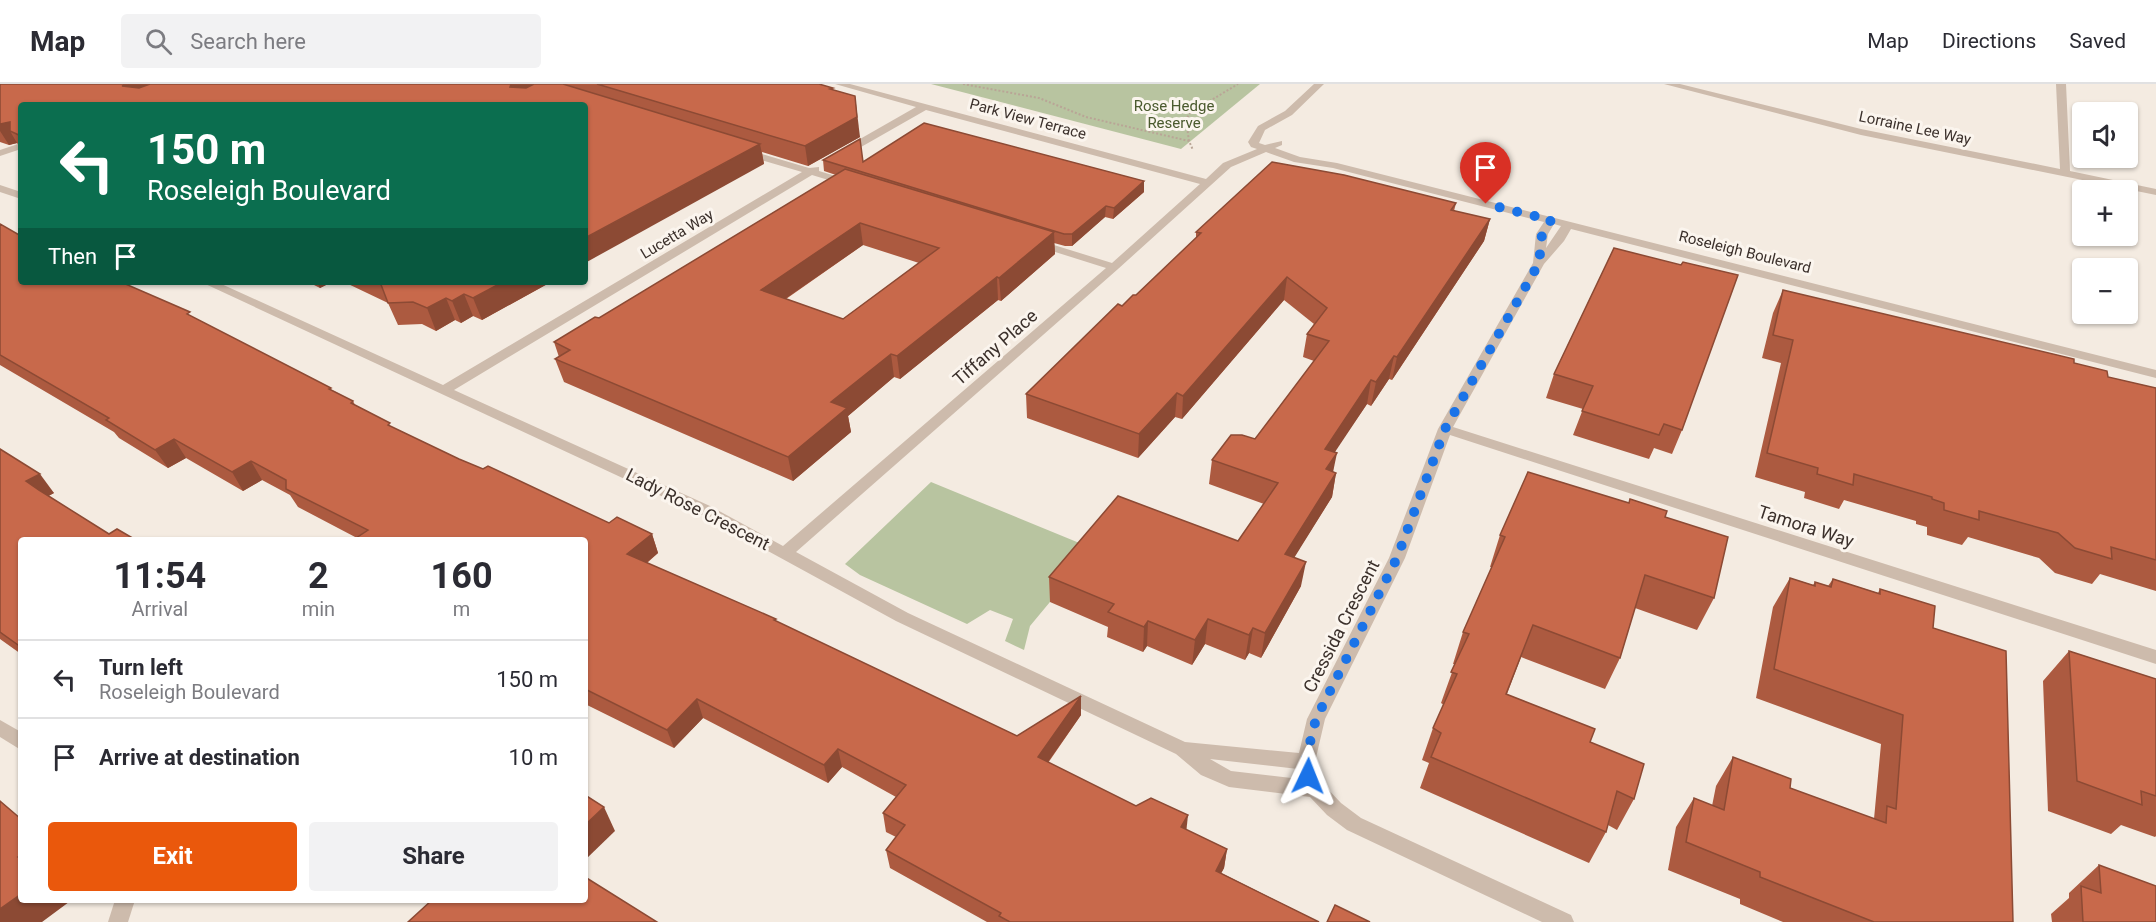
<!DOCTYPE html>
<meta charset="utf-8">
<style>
:root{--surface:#fff;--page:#f2f2f3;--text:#2b2b33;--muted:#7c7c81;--line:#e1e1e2;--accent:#ea580c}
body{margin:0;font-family:Roboto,sans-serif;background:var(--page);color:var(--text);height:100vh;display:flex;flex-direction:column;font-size:22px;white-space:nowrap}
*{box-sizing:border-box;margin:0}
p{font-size:20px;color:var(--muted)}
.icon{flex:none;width:33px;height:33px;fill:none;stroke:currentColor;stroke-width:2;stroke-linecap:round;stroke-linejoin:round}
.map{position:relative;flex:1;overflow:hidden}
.panel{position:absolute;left:18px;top:453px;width:570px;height:366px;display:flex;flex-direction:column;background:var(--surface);border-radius:6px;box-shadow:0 2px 4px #0004}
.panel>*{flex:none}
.guide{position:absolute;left:18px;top:18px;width:570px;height:183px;border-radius:6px;box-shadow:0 2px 4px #0004;background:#0b6e4f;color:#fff;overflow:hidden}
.fabs{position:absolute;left:2072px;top:18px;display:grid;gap:12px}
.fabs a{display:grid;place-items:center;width:66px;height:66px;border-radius:6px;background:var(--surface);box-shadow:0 2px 4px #0004;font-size:30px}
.pin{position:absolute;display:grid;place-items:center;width:51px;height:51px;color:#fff;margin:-62px -26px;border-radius:50% 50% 50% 0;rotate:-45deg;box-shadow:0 0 6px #0007}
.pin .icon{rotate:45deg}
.me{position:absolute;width:66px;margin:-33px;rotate:2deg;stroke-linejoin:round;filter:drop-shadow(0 0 4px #0008)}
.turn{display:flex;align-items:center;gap:21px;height:126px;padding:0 30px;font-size:27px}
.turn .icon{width:78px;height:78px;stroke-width:2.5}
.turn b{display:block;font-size:42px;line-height:51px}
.then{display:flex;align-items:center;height:57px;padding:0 30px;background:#0003;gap:12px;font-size:22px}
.eta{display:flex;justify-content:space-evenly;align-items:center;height:102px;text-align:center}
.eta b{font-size:36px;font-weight:700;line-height:42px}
.cta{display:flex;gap:12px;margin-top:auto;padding:12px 30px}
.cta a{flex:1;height:69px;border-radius:6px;background:var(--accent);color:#fff;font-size:24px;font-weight:700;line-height:69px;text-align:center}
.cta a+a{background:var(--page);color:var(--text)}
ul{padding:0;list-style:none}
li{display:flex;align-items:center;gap:18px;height:78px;padding:0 30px;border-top:2px solid var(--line)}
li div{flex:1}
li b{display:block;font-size:22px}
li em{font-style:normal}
header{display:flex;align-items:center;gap:36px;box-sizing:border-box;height:84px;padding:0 30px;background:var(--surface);border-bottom:2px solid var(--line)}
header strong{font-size:28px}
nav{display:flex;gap:33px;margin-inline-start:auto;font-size:21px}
.search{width:420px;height:54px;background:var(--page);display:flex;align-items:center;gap:15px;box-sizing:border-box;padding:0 21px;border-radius:6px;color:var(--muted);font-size:22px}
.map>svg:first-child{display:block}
</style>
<header>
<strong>Map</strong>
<div class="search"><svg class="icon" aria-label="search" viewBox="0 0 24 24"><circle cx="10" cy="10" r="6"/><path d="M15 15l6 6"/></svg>Search here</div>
<nav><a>Map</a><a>Directions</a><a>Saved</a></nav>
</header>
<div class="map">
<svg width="2156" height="838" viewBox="0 0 2156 838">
<rect width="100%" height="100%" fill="#f4ebe1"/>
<g fill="#b8c4a0">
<polygon points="931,0 1260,0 1181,65"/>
<polygon points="931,398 1094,465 1030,542 1024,566 1005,557 1013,535 990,526 967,540 860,491 845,480"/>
</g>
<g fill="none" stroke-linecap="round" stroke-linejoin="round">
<g stroke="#b9a596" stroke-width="2" stroke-dasharray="2 2" stroke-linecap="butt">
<polyline points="963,0 1039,14 1086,33 1189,57 1193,66"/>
<polyline points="1189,57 1186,36 1190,29 1238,0"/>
</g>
<g fill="#cdbbac" fill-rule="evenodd">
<path d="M835,0H850L1206,95L1223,79L1257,65L1251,63L1248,58L1258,42L1285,27L1314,0H1324L1292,31L1265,46L1259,59L1265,61L1282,57V61L1275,64L1300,73L1337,79L2156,286V294L1571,145L1564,157L1544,180L1453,343L2156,566V580L1450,351L1405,474L1325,635L1315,678L1317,691L1322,699L1341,719L1361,734L1571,831L1574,838H1542L1347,746L1327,731L1310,713L1229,703L1201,691L1176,670L896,537L700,430L201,198H217L443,301L802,88L741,70V66H749L809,84L819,83V87L852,97V101L848,102L812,91L454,306L710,422L783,462L1106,184L1033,161V157H1041L1112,179L1200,100L926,26L847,71H839V67L916,23ZM1266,68L1294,78L1333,84L1544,138L1536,150L1533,179L1438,345L1389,474L1307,635L1299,669L1185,658L908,529L796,468L1118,185L1231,83ZM1554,140L1561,142L1546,164L1548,150ZM1210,675L1298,685L1300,695L1231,687Z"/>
<polygon points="1664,0 1680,0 1861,45 2060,85 2056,0 2066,0 2070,87 2156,105 2156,111 1861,51"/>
<polygon points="21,59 21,65 0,72 0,66"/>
<polygon points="0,101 21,108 21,115 0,108"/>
<polygon points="0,636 21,648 21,666 0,653"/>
<polygon points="115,816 135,816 128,838 108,838"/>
</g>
</g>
<g fill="#ac5a40" fill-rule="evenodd">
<polygon points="0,0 819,0 834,6 860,53 808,82 762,68 764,80 21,21 21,65 17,59 9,61 0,58"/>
<path d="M823,76L863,78L1144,108L1113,135L1105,133L1072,162H1065L1054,159L1055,170L1001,217L998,216L900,295L894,293L848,332L851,348L793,397L564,298L555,275L559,273L554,258L599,234L836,91L824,87ZM863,161L919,179L843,235L786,215Z"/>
<polygon points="1456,119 1454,127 1490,135 1484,157 1392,296 1389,295 1371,322 1367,320 1334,368 1333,388 1336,389 1332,413 1294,473 1301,502 1261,574 1249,569 1245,576 1205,560 1192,581 1147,562 1143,568 1107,553 1108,543 1050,518 1049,493 1238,457 1264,420 1209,400 1212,376 1255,355 1314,277 1303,273 1307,250 1314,240 1284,216 1182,335 1175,333 1138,374 1027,334 1026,310 1122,222 1136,211 1196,155 1196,148"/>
<polygon points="0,140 21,198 193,233 353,317 355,321 392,343 459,375 609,439 652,450 658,469 647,479 776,537 1017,652 1081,612 1081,631 1048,679 1136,722 1227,765 1224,784 1221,789 1319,838 987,838 890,784 886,766 896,753 886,748 883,729 896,713 842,683 828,699 703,634 674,664 585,620 585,456 357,454 298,423 290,411 262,396 243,407 186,374 168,384 119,354 114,348 0,281"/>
<polygon points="1614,164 1682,346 1672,370 1654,364 1649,375 1573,351 1583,325 1546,314 1554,290"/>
<polygon points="308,198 332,198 320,204"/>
<polygon points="344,198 551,198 482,236 473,232 461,239 455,236 436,247 422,240 398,241 388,219"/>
<polygon points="1783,206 2074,279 2108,293 2156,304 2156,507 2100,490 2092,500 2055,489 2039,474 1968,453 1962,461 1927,451 1927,443 1916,440 1916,437 1844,416 1839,425 1804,414 1805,408 1755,393 1781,279 1762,274 1773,229"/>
<polygon points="0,365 54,409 48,412 109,450 136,456 21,456 21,570 0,555"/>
<polygon points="1665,433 1714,514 1697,546 1635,524 1620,574 1605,605 1521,573 1507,610 1590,658 1634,715 1617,746 1608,741 1606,748 1589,779 1420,704 1429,679 1422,676 1433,644 1444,621 1441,619 1455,580 1453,580 1463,548 1492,483 1490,483 1500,451"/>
<polygon points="1790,494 1813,501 1815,498 1828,502 1833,495 1878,509 1880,505 1933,544 2013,838 1783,838 1740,820 1740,815 1668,786 1676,743 1694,714 1712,722 1716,702 1733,673 1790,704 1874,735 1881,660 1756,614 1773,523"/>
<polygon points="2069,567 2156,595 2156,752 2155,753 2121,741 2111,750 2048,727 2043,597"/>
<polygon points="2099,781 2156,838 2052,838 2051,830 2069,814 2069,809"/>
</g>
<g fill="#8c4a34">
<polygon points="128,0 185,0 134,21 122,2"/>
<polygon points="511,0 556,0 517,19 510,3"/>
<polygon points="855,12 860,53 808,82 805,62"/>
<polygon points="10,38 10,47 17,59 9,61 0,47 0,40"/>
<polygon points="760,60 764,80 585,179 585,154"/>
<polygon points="1144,97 1144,108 1113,135 1114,124"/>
<polygon points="1106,122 1105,133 1072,162 1072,150"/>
<polygon points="1490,135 1484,157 1392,296 1397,273"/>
<polygon points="860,139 863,161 766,228 761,206"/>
<polygon points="1054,148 1055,170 1001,217 999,194"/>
<polygon points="997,193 998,216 900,295 897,272"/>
<polygon points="1287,193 1284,216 1182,335 1183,312"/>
<polygon points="317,198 332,198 320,204"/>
<polygon points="503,198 551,198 482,236 473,214"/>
<polygon points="464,210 473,232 461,239 452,217"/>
<polygon points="446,214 455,236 436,247 427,224"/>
<polygon points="891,270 894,293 848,332 851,348 793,397 788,373 831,318"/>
<polygon points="1394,272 1389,295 1371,322 1376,298"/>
<polygon points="1371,296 1367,320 1321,389 1325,365"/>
<polygon points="1177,309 1175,333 1138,374 1139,350"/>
<polygon points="174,355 186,374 168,384 155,366"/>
<polygon points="1337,369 1332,393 1326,385"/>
<polygon points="251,377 262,396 243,407 232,388"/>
<polygon points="1336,389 1332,413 1281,495 1285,470"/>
<polygon points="40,390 54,409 41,416 26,397"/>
<polygon points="652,450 658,469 634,489 627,470"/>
<polygon points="1306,478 1301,502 1261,574 1265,549"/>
<polygon points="1208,535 1205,560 1192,581 1195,556"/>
<polygon points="1148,537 1147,562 1143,568 1144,543"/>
<polygon points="1253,544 1249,569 1245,576 1249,551"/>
<polygon points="1081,612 1081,631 1038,692 1038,673"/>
<polygon points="697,615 703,634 674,664 667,646"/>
<polygon points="838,665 842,683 828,699 824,681"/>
<polygon points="604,723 615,747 585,776 585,741"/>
<polygon points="1188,731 1186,750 1181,743"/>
<polygon points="1227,765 1224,784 1213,805 1216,787"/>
<polygon points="21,810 21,816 67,816 69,818 42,838 0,838 0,825"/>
</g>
<g fill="#c8694b" stroke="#8c4a34" stroke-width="1.5" fill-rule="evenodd">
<polygon points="0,0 128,0 122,2 139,4 150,0 511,0 510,3 526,4 534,0 563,0 760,60 585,154 585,21 21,21 21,52 10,47 10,38 0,40"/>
<polygon points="597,0 819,0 833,4 830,5 855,12 857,33 805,62"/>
<polygon points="924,39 1144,97 1114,124 1106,122 1072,150 1064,150 823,76 860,55 863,78"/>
<polygon points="1272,78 1344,91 1456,119 1451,126 1490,135 1397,273 1394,272 1376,298 1371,296 1325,365 1337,369 1326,385 1336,389 1285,470 1306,478 1265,549 1253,544 1249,551 1208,535 1195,556 1148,537 1144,543 1108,528 1114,520 1049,493 1118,412 1238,457 1278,399 1212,376 1231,351 1242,351 1255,355 1329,257 1307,250 1327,224 1287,193 1183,312 1177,309 1139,350 1026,310 1118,220 1122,222 1133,211 1136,211 1201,149 1196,148"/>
<path d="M845,85L1054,148L999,194L997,193L897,272L891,270L831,318L847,324L788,373L555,275L570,266L554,258L595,233L599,234ZM860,139L939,164L843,235L761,206Z"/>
<polygon points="0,140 21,152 21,198 121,198 190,228 187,230 331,304 329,305 353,317 351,319 390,339 388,341 459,375 483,385 488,382 609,439 617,433 652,450 627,470 776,535 774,536 1017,652 1081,612 1038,673 1136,722 1151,714 1188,731 1181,743 1227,765 1216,787 1319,838 1010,838 999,832 1001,829 886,766 905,741 883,729 906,701 838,665 824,681 697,615 667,646 585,605 585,456 353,456 368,446 286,405 286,396 251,377 232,388 174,355 155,366 106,336 109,334 0,271"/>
<polygon points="1614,164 1681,181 1683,178 1738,191 1682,346 1664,340 1659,351 1582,327 1593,302 1554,290"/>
<polygon points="380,198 503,198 473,214 464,210 452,217 446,214 427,224 413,218 388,219"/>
<polygon points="1783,206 2074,275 2074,279 2107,287 2108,293 2156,304 2156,476 2111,463 2112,475 2075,464 2058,449 1979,427 1979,436 1944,426 1944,419 1932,415 1932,413 1854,390 1853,401 1817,390 1818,384 1767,369 1793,256 1773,251"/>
<polygon points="0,365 40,390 26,397 39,406 109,450 117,445 136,456 21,456 21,563 0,548"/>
<polygon points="1528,388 1629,419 1630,415 1667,427 1665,433 1728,453 1714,514 1645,491 1620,574 1533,541 1506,610 1595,645 1590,658 1644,680 1634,715 1617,707 1606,748 1431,673 1441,649 1433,644 1457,590 1451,588 1469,550 1463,548 1505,453 1500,451"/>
<polygon points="1790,494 1815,502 1815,498 1831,503 1833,495 1880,510 1880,505 1935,522 1933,544 2006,567 2013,838 1874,838 1760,793 1760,788 1686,758 1694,714 1724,726 1733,673 1791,695 1790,704 1886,739 1887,722 1896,725 1903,631 1774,585"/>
<polygon points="2069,567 2156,595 2156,712 2141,707 2142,721 2077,697"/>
<polygon points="585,711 604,723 585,741"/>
<polygon points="0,717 21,735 21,771 18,773 21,775 21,810 0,825"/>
<polygon points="2099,781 2156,802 2156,838 2083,838 2081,802 2101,809"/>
<polygon points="585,793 657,838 408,838 432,816 585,816"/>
<polygon points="1335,821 1370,838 1327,838"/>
</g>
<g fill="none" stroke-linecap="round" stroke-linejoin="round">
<polyline stroke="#1a73e8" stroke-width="10" stroke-dasharray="0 18" points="1308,692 1305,678 1316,635 1397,474 1445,345 1539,179 1542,150 1551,136 1486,120"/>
</g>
<g text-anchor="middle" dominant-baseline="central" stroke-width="6" stroke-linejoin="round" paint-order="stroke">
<g font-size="15" fill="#4a5a2e" stroke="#fbf5ee">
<text x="1174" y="22">Rose Hedge<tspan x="1174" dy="17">Reserve</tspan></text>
</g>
<g font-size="15" fill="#3b302b" stroke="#fbf5ee">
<text transform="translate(1028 35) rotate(15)">Park View Terrace</text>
<text transform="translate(1915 44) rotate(12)">Lorraine Lee Way</text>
<text transform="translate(677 150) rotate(-31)">Lucetta Way</text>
<text transform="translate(1745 168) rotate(14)">Roseleigh Boulevard</text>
</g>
<g font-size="18" fill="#3b302b" stroke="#fbf5ee">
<text transform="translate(995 263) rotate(-41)">Tiffany Place</text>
<text transform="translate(698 425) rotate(27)">Lady Rose Crescent</text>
<text transform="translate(1806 442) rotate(18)">Tamora Way</text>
<text transform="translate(1341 542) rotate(-63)">Cressida Crescent</text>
</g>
</g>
</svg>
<div class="fabs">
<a><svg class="icon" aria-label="sound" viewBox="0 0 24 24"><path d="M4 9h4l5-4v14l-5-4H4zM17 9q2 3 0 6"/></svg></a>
<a>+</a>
<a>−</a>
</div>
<div class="pin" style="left:1486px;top:120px;background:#d93025"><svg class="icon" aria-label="arrive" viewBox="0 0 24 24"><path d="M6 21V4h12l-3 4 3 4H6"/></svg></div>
<svg class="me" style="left:1308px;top:692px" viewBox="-20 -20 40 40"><path d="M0-17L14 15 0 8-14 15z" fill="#1a73e8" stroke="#fff" stroke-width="4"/></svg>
<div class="guide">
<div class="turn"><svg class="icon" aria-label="left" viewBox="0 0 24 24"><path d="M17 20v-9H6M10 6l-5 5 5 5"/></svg><div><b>150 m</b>Roseleigh Boulevard</div></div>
<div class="then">Then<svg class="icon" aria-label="arrive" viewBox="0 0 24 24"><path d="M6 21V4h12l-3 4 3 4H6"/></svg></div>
</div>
<section class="panel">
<div class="eta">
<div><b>11:54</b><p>Arrival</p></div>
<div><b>2</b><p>min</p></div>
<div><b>160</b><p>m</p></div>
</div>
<ul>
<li><svg class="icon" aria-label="left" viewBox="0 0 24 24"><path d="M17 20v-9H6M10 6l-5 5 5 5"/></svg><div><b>Turn left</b><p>Roseleigh Boulevard</p></div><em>150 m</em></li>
<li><svg class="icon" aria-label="arrive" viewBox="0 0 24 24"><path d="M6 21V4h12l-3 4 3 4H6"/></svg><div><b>Arrive at destination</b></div><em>10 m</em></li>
</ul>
<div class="cta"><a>Exit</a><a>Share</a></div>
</section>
</div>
